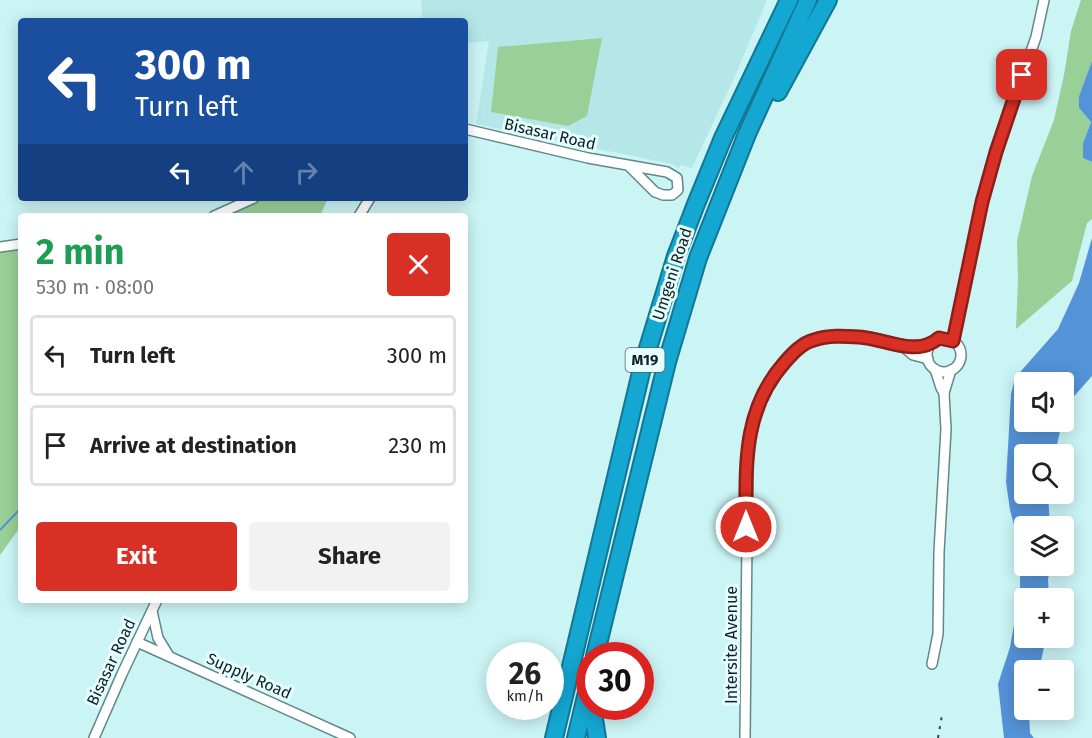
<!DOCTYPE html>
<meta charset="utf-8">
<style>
:root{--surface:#fff;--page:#f2f2f2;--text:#222;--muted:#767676;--line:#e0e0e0;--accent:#d93025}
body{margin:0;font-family:"Fira Sans",sans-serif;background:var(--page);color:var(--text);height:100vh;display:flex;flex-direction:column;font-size:22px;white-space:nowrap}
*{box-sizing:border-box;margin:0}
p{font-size:20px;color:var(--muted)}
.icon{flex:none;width:33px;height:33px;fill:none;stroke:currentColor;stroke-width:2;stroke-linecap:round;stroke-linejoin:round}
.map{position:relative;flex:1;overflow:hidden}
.side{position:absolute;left:18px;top:213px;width:450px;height:390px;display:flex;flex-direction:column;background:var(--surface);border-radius:6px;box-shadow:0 3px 15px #0003}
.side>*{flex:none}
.guide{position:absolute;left:18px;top:18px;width:450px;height:183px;border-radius:6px;box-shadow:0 3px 15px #0003;background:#1a4fa0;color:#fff;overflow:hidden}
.tools{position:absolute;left:1014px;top:372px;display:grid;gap:12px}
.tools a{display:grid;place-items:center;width:60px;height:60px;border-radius:6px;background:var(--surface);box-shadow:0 3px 15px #0003;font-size:30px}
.speed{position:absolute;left:486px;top:642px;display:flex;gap:12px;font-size:30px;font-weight:700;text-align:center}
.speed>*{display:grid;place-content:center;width:78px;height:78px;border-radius:50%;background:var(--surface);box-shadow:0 3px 15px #0003;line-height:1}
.speed small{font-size:15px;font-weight:400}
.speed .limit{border:9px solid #d22;background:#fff;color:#111}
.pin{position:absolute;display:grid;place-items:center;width:51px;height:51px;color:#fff;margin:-26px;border-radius:12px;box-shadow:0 3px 9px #0006}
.me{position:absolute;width:66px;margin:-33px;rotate:0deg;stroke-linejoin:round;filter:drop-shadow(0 0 4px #0008)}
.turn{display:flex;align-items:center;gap:21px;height:126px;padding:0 18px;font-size:27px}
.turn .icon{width:78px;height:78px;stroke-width:2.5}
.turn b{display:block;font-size:42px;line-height:51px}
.lanes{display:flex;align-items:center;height:57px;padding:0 18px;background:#0003;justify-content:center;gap:30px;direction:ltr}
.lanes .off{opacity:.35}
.round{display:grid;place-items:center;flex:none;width:63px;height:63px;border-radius:6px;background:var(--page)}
.head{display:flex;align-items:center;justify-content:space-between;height:102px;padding:0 18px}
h1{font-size:36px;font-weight:700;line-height:45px;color:#1e9e55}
.primary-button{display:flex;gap:12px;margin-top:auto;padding:12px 18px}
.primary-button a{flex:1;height:69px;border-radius:6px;background:var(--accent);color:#fff;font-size:24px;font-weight:700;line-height:69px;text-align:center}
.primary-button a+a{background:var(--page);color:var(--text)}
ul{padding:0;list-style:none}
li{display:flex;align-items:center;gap:18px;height:81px;margin:0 12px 9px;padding:0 6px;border:3px solid var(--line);border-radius:6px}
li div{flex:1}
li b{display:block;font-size:22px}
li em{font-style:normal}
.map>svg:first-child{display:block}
</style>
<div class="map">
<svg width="1092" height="738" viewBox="0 0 1092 738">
<rect width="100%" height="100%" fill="#cbf4f5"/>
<polygon fill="#b5e7e9" points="421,0 767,0 736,74 692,168 681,165 678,168 672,164 476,124 489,41 465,43 465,21 423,21"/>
<g fill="#99d097">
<polygon points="1081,0 1092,0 1092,61 1079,96 1079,108 1091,122 1083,143 1083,158 1092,162 1092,219 1087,223 1072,281 1016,329 1018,280 1017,241 1032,176 1054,120 1064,75 1071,31"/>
<polygon points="602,38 587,116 568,126 491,112 498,47"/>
<polygon points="258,198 328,198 320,216 223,216"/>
<polygon points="21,249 21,526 0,555 0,251"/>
</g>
<g fill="#5493d8">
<polygon points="1092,61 1092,162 1083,158 1083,143 1091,122 1079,108 1079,96"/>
<polygon points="1092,238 1092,376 1069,402 1064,414 1064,382 1024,382 1024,422 1062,422 1055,454 1024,454 1024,494 1048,494 1050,526 1024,526 1024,566 1051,566 1048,579 1049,598 1024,598 1024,638 1046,638 1039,670 1024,670 1024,710 1029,710 1030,733 1034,738 1004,738 998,684 1010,647 1020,591 1020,548 1010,510 1006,482 1011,394 1015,378 1058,329 1079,283"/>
</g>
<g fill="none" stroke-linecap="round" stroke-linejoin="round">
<polyline stroke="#5493d8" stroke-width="2" points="0,530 21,508"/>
<g stroke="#628889" stroke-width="12">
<g id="street">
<polyline points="465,129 588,158 667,172 677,178 678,190 672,195 663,195 655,192 629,166"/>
<polyline points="214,216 254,198"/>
<polyline points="359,216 370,198"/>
<polyline points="0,247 21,244"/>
<circle cx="944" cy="355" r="17"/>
<polyline points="953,341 982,202 996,152 1036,37 1044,0"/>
<polyline points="900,344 913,355 928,359"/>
<polyline points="935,369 941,388 944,393"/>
<polyline points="152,611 158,638 169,656"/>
<polyline points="137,642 350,738"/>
<polyline points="932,664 938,634 939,552 946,429 944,393 951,370"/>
<polyline points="94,738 122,674 157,600"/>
<path d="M745,738L748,439C756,405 775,359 807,342C824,333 848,335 867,337C882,338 897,346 913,346C918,346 925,345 931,344"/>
</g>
</g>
<g stroke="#137793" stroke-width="20">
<g id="highway">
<polyline points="778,92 828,0"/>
<polyline points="595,656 667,362 698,258 747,134 808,0"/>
<polyline points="592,706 597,738"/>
<polyline points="554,738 642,368 676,256 696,204 723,138 789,0"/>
<polyline points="576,738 590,680"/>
</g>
</g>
<use href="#street" stroke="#fff" stroke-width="9"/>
<use href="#highway" stroke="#14a7d2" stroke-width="16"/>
<polyline stroke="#314545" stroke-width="2" stroke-dasharray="3 6" stroke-linecap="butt" points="938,738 942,715"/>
</g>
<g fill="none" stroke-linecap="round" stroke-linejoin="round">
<g stroke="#8d1f18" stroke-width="15">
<path id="route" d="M746,527C746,466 742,410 785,362C793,353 802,343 814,340C828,335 844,336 859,337C881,338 911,354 931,343C934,342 936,340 939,338L953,341L982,202L996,152L1022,75"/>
</g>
<use href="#route" stroke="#d93025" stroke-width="10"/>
</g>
<g text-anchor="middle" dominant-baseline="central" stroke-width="6" stroke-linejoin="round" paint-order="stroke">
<rect fill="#e5fdfe" stroke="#506262" stroke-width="1.5" x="625.5" y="348" width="39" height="24" rx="4.5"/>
<g font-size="15" font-weight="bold" fill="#101f1f">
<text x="645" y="360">M19</text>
</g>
<g font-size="16" fill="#101f1f" stroke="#e5fdfe">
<text transform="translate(550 134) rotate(13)">Bisasar Road</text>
<text transform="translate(672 274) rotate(-72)">Umgeni Road</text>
<text transform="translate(731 645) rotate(-90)">Intersite Avenue</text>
<text transform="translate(111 662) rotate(-65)">Bisasar Road</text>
<text transform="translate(249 676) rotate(24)">Supply Road</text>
</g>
</g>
</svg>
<div class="tools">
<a><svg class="icon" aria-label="sound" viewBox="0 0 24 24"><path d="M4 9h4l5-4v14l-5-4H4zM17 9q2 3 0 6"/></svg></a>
<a><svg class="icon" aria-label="search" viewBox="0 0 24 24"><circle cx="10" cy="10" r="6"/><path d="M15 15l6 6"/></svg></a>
<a><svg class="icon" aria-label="layers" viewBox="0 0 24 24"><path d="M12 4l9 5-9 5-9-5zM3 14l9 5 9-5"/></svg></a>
<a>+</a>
<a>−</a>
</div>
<div class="speed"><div>26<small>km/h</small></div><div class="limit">30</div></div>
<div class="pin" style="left:1022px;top:75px;background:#d93025"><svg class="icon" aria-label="arrive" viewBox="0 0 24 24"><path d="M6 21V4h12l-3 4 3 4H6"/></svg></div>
<svg class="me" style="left:746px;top:527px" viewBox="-20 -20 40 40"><circle r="17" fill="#d93025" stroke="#fff" stroke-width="3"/><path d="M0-11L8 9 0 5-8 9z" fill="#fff"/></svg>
<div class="guide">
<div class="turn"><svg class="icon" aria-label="left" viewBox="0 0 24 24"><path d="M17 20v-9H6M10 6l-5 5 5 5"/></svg><div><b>300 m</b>Turn left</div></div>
<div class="lanes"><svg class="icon" aria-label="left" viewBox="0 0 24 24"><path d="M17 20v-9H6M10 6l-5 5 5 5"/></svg><svg class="icon off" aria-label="ahead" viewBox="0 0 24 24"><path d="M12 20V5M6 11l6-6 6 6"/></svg><svg class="icon off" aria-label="right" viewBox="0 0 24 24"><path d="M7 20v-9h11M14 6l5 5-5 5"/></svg></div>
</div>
<section class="side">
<div class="head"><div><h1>2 min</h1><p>530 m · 08:00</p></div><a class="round" style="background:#d93025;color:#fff"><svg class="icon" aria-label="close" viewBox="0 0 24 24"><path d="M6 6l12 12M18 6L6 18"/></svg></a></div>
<ul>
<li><svg class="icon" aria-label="left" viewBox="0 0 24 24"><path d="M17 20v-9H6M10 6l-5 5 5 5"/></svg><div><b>Turn left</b></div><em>300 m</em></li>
<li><svg class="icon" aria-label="arrive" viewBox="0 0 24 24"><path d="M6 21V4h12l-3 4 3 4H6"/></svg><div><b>Arrive at destination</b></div><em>230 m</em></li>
</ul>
<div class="primary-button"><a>Exit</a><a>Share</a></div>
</section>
</div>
